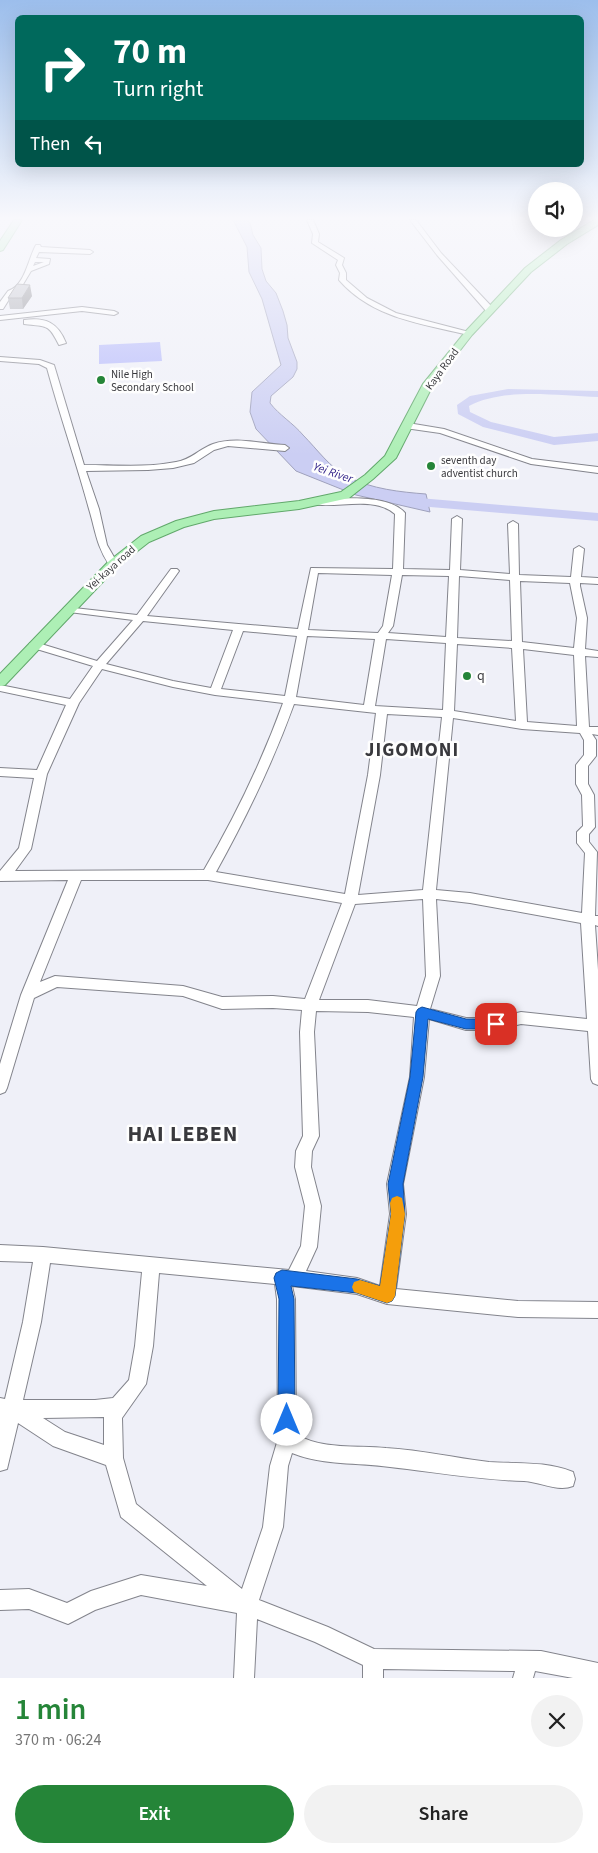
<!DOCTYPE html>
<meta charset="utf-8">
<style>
:root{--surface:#fff;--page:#f2f2f2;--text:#222;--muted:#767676;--accent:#258538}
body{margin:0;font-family:"Source Sans 3",sans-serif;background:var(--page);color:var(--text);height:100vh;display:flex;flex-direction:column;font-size:19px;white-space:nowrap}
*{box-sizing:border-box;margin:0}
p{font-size:16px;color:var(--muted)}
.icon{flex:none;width:28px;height:28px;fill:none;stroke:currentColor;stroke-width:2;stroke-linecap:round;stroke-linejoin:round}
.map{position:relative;height:1678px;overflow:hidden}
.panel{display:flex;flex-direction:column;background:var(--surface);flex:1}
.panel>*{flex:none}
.top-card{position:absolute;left:15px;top:15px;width:569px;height:152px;border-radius:8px;box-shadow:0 5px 20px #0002;background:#00695c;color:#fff;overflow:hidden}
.tools{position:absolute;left:528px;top:182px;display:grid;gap:10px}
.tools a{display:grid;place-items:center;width:55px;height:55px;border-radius:50%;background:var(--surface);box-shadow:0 5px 20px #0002;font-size:25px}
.pin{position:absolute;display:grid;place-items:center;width:42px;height:42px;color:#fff;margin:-21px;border-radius:10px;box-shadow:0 2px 8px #0006}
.me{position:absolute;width:55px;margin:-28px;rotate:0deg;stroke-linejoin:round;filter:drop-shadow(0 0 4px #0008)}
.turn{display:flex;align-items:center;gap:18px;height:105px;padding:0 15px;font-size:22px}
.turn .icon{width:65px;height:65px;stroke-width:2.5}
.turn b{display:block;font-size:35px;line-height:42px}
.then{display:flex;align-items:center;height:48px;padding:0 15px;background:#0003;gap:10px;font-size:19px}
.round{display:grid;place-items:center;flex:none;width:52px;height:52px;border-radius:26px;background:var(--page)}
.overview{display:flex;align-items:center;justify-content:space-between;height:85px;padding:0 15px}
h1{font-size:30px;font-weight:600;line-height:38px;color:var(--accent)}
.button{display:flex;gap:10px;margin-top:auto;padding:10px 15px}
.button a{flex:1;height:58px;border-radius:30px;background:var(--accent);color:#fff;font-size:20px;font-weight:600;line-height:58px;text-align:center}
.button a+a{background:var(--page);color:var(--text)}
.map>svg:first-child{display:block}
</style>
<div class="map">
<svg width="598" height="1678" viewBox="0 0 598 1678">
<rect width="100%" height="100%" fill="#eff0f8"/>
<polygon fill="#b4b8fb" points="160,342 162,361 99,364 99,345"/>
<path fill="#cbcef3" stroke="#9fa1bc" d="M233,220H246L250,223L253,235L261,248L262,269L266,281L276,293L283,311L287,325L288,338L297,362V369L293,377L271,396L270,403C279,415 293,423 303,435C317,449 330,468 348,477C372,489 400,492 426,494L430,512L356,495L296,471L256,429L250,412L252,392L281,365L262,299L249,272L247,247Z"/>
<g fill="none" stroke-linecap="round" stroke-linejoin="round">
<g fill="#cbcef3" fill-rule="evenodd">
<path d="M508,389L598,391V397C559,396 504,387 469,406L470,412L491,422L554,437L598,433V441L554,445L483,427L458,414L457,405L470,396Z"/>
<polygon points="405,494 419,498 598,513 598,521 418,506 400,501 399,498 400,495"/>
</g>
<g stroke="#83848c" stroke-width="2">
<g id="minor">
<path d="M307,220H313L319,234L318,242L344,258L342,265L346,273V280L367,298L396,313L473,333L469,335C422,324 372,318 339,280L340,273L336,265L338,260L312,243L313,234Z"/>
<polygon points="410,220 416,220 441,253 493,308 493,312 487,312 437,255"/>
<path d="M36,245H40L41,247L90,250L93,252L90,254L39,252L36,258L50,259L49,264L31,271L19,291L13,293L3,309H0V302L8,291C25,286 28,259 36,245ZM35,262H44L33,266Z"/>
<polygon points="82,307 114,311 118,313 114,315 82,311 0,320 0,316"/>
<path d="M24,320C46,317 58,323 66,343L59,345C48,323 47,327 24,324Z"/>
<path d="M0,357L40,360L54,365L84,465C114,465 146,468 176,462C191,460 199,449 213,444C236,436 261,444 285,445L289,448L285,451L228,446L214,450L194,463L173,468L148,470L86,471L99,509L107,545L118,564L113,567L110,566C96,545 96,532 89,509C76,461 60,416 47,368L39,364L0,361Z"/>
<polygon points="408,423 444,429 532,459 598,467 598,473 531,464 440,433 405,428 405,424"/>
<path d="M315,499C339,499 388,493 405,513L403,569L450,570L452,519L457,516L462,519L460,570L510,574L508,524L513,521L518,524L519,575L571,577L574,549L579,546L584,549L581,577L598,578V584L580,583V586L587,618L585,649L598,651V657L585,656L589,727H598V735L592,734L596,740V756L588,766V784L594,795L595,827L589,834V842L597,852L595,916H598V926L595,925L598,970V1085L593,1083L591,1079L588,1031L521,1024L496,1030H466L429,1019L424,1077L403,1184L406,1214L396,1289L518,1301L598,1302V1318L518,1317L387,1304L357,1294L292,1286L295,1299L296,1434C321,1450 358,1445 386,1448C421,1450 455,1458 489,1462C517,1464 546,1461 573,1472L575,1479L573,1486C558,1492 540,1482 524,1481C479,1480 435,1472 390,1467C356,1462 325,1466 292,1453L288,1466L283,1527L259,1600L328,1627L374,1649L541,1651L598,1663V1678H573L535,1671L533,1678H513L515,1671L383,1669V1678H363V1665L315,1642L257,1619L254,1678H234L237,1613L141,1595L95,1610L68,1624L29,1609L0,1610V1590L29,1589L67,1603L91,1591L141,1575L207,1586L121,1517L106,1465L53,1446L18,1423L7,1469L0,1471V1398L5,1399L23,1322L33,1262L0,1261V1245L43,1247L289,1270L301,1246L305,1206L295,1167L296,1151L303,1136L300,1032L302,1010L273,1008L222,1009L183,996L57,987L34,998L7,1088L5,1092L0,1094V1064L21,995L68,880L0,881V871L19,848L34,778L0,776V768L37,770L66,705L0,691V685L70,699L93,666L30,647L29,645L30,643H38L97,661L133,620L69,612L64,609L65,607L137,615L171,569H177L179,571L147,616L298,629L311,568L393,569L395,514C373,495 337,509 312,504L310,502ZM318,573L392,575L383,626L378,633L308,630ZM402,575L449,576L446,637L388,633L393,626ZM459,576L510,580L512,641L457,638ZM520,581L570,583L577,618L574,648L522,642ZM143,621L233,630L211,688L173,681L106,664ZM243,631L297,636L285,696L221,689ZM307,636L375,639L364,705L296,697ZM386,639L446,643L443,710L375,706ZM457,644L512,648L516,721L454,711ZM523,649L574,655L577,726L527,722ZM102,669L173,687L215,695L283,703C262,761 235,817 204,870L15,871L31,849L47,774L79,703ZM294,704L376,713L368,775L345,894L216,872C246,818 273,762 294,704ZM387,714L442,717L423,890L358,895L380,775ZM453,718L522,729L580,733L584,740V755L576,765V784L582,795L583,826L577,832V843L585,853L582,913L470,893L436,890ZM81,880H208L342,903L305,999L273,996L222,997L183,986L55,976L40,982ZM423,899L426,976L417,1006L368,1000H319L355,904ZM436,899L470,903L581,923L587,1019L521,1012L496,1018H466L430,1009L440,976ZM316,1011L368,1012L414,1017L410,1077L387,1184L390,1214L380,1286L357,1278L306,1271L317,1247L321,1206L311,1167L312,1151L319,1136L314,1032ZM50,1263L142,1272L135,1346L129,1380L113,1398L95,1400H23L41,1322ZM159,1273L275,1284L277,1299L278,1439L270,1466L263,1527L242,1589L136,1504L123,1458L122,1418L146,1384L153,1346ZM104,1417V1445L65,1432L43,1418Z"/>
</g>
</g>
<g stroke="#61a86b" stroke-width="2">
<g id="major">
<polygon points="14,220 22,220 3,250 0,251 0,241"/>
<polygon points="594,220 598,220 598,225 567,244 531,272 472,335 433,385 396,458 373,479 349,498 299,509 214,519 184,527 149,542 117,567 5,685 0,686 0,674 109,561 141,536 176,521 214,511 299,501 341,492 365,475 385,456 423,384 466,331 525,268 561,240"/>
</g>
</g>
<use href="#minor" fill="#fff" fill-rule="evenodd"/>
<use href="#major" fill="#adefb5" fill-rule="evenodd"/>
</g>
<polygon fill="#a4a5ac" points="32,296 23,309 10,309 8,298"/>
<polygon fill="#86868c" points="30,285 32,296 23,309 22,298"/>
<polygon fill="#bfc0c8" stroke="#86868c" points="17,284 30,285 22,298 8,298"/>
<linearGradient id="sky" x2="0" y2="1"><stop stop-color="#9cbeec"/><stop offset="0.48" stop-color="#f8f8fc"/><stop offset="1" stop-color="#f8f8fc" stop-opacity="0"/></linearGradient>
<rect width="598" height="455" fill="url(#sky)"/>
<polygon fill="#1a73e8" stroke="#114b97" points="422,1007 466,1019 496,1019 500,1020 502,1024 500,1028 496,1029 466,1029 428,1019 423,1077 403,1184 405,1214 395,1296 392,1301 387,1303 357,1293 291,1286 294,1299 295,1420 293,1426 287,1428 281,1426 278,1420 279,1299 274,1278 276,1273 282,1270 357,1279 380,1286 391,1214 388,1184 410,1077 416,1012 418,1009"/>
<polygon fill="#f59e0b" points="397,1196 402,1198 405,1214 395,1296 392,1301 387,1303 354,1292 352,1287 354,1282 360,1280 380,1286 391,1214 390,1203 392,1198"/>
<g fill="#258538" stroke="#fefefe" stroke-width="2">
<circle cx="101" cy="380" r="5"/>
<circle cx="431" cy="466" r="5"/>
<circle cx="467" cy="676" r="5"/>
</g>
<g text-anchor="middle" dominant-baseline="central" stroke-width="5" stroke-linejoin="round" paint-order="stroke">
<g font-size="11" fill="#39393d" stroke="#fefefe">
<text transform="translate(442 369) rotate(-54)">Kaya Road</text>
<text transform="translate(111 568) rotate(-42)">Yei-kaya road</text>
</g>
<g font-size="11" fill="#39393d" stroke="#fefefe" text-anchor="start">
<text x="111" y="374">Nile High<tspan x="111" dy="13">Secondary School</tspan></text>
<text x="441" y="460">seventh day<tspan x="441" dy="13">adventist church</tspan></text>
</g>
<g font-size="12" font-style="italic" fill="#35268b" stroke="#fefefe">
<text transform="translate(333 473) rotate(19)">Yei River</text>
</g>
<g font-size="14" fill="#39393d" stroke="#fefefe" text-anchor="start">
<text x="477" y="676">q</text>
</g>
<g font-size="19" font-weight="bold" letter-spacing="1" fill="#39393d" stroke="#fefefe">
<text x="412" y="750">JIGOMONI</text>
</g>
<g font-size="22" font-weight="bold" letter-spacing="1" fill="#39393d" stroke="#fefefe">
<text x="183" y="1134">HAI LEBEN</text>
</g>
</g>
</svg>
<div class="tools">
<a><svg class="icon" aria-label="sound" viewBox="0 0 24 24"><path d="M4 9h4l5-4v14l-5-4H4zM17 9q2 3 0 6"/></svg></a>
</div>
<div class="pin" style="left:496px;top:1024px;background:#d93025"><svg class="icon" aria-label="arrive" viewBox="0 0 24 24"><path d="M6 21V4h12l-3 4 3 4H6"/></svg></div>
<svg class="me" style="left:287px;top:1420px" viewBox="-20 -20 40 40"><circle r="19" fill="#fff"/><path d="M0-13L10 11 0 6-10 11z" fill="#1a73e8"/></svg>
<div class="top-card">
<div class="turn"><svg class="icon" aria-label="right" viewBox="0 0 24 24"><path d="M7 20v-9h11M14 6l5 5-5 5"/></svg><div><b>70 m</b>Turn right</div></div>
<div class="then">Then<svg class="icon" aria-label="left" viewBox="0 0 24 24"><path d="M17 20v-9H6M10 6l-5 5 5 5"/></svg></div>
</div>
</div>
<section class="panel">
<div class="overview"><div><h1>1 min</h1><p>370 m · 06:24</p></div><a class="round"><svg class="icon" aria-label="close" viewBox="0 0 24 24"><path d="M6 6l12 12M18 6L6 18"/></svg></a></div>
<div class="button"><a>Exit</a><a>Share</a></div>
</section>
